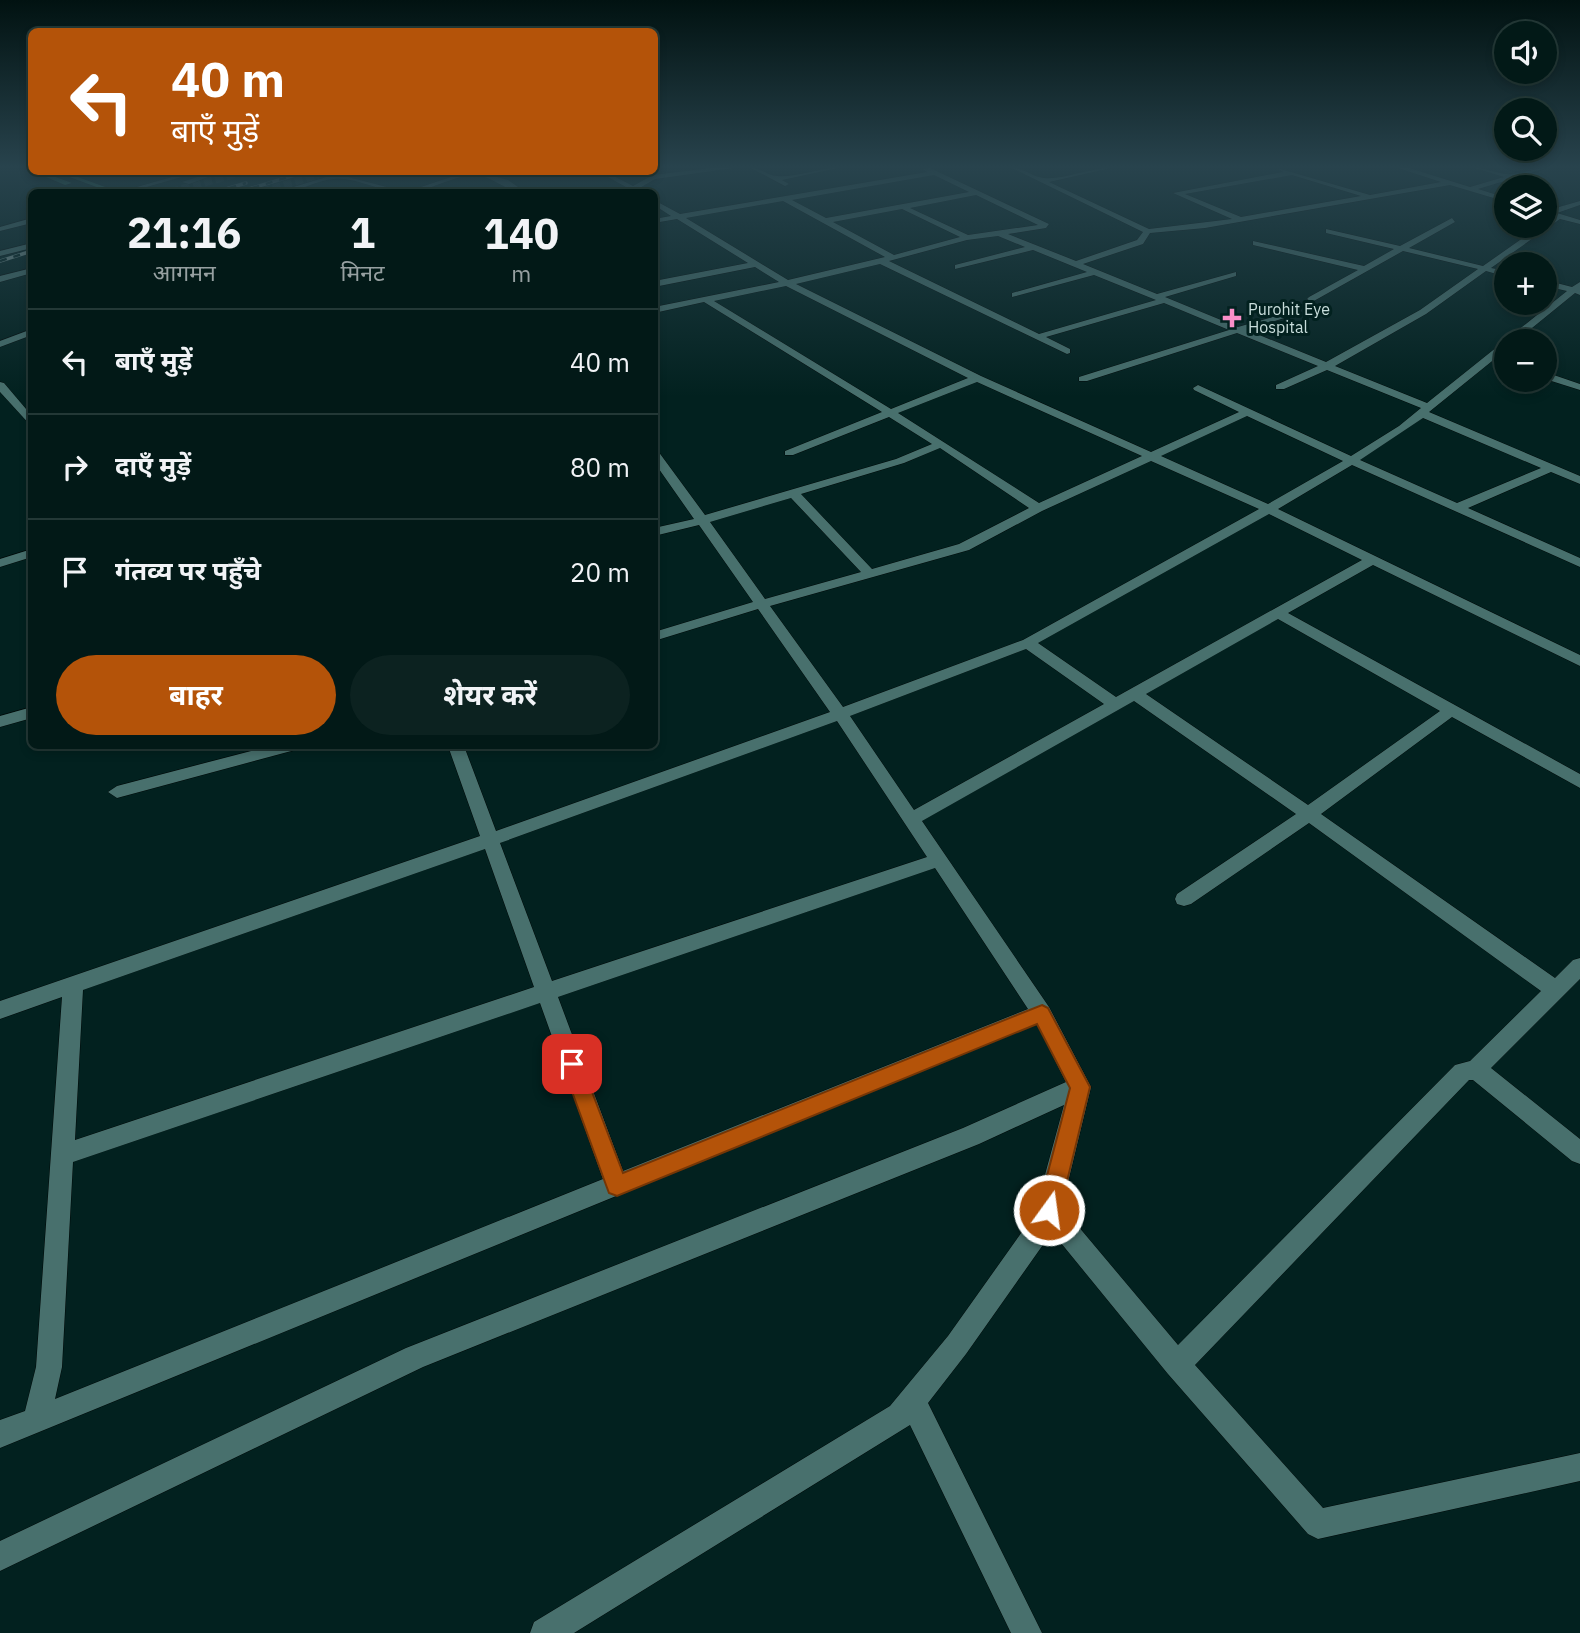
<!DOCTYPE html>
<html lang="hi">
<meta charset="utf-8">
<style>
:root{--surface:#021917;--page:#0c2220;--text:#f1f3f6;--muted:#96a0a1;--line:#233836;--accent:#b45309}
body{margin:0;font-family:"IBM Plex Sans","Noto Sans Devanagari",sans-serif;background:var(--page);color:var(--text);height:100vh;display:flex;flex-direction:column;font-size:26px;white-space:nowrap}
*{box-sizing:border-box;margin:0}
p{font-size:23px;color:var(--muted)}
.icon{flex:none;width:38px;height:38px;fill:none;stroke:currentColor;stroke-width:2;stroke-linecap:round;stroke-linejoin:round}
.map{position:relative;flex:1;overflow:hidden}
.panel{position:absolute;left:28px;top:189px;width:630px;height:560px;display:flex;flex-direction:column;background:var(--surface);border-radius:10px;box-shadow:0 4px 10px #0003,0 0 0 2px var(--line)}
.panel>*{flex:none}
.banner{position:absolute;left:28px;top:28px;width:630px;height:147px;border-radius:10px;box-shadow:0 4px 10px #0003,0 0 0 2px var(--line);background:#b45309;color:#fff;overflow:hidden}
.controls{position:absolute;left:1494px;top:21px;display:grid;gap:14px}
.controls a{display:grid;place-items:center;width:63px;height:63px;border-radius:50%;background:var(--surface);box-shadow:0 4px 10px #0003,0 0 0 2px var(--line);font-size:35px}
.pin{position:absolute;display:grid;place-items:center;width:60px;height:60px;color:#fff;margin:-30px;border-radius:14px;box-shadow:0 4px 10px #0006}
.me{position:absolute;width:77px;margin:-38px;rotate:14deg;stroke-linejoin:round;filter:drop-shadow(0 0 5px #0008)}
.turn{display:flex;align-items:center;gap:24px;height:147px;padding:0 28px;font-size:32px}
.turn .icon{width:91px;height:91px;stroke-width:2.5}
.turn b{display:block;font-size:49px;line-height:60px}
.eta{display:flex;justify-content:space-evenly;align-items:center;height:119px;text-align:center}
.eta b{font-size:42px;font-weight:700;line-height:49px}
.cta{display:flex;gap:14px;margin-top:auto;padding:14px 28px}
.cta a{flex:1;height:80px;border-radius:42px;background:var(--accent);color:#fff;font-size:28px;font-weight:700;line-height:80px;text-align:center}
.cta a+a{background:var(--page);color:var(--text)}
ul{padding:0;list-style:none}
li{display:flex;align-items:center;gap:21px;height:105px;padding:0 28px;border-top:2px solid var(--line)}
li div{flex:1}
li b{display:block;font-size:26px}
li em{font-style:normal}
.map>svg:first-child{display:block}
</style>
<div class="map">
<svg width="1580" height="1633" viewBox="0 0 1580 1633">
<rect width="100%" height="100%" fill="#02211f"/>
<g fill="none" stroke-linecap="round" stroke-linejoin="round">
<g stroke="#203d3b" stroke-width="8" stroke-dasharray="8 3.5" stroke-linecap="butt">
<polyline points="171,192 242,172"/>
<polyline points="262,192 318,175"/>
</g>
<g stroke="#000908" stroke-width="1">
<g id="minor">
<polygon points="711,168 734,168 655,179 638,189 642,192 635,192 599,172 606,172 633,186 653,175"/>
<path d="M751,168C761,168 768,176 777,176C793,178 819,168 838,168L782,180L789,184L785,186Z"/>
<path d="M930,168L1049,224L1046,228L1008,234L1076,261L1137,240L1143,232L1012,168C1024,168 1032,177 1044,178C1062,180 1090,168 1111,168L1049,182L1149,229L1232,219L1173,193L1283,172L1277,168L1370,195L1441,182L1398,168H1409L1470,187L1504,177L1475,168C1488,168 1502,176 1514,174C1526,173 1535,168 1547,168L1478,189L1507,198V202L1450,185L1205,228L1150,233L1143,244L1083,264L1157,294L1236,272V276L1165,297L1238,327L1300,309V313L1247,330L1326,362L1420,310L1478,269L1403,251L1312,302L1307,299L1309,297L1358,270L1253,245V241L1364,266L1394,249L1326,233V229L1400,246L1452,218L1455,222L1409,248L1483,266L1540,226H1545V222L1553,217L1545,215V211L1580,201V205L1557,213L1580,220V224L1560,219L1491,268L1507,271V277L1486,271L1426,314L1335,366L1427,403L1567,291L1545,286V280L1572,287L1580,282V295L1575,293L1516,341H1507V349L1429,412L1580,476V484L1551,472L1468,508L1580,558V567L1352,465L1278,509L1580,655V666L1373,565L1288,613L1580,774V788L1452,717L1321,814L1555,978L1573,960L1580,958V979L1491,1068L1580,1139V1164L1572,1161L1473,1080H1469L1195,1365L1323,1508L1580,1453V1481L1318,1539L1308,1534L1168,1374L1052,1232L966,1354L928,1403L1042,1633H1011L910,1425L574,1633H530L534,1622L890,1406L948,1336L1034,1215L1064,1105L979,1144L423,1367L0,1571V1541L406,1348L963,1128L1066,1082L1037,1024L0,1448V1420L25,1411L36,1367L62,997L0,1019V1001L480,836L448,746H464L496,831L830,712L758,609L654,641V632L753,602L699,525L654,536V528L694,519L654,462V450L658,451L705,515L896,459L932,444L889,417L793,455H785V451L882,412L704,302L654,313V307L779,282L755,267L654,287V281L748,263L677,219L654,223V219L671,216L654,205V200L680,214L927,172L923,169ZM934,175L969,192L826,218L792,200ZM1292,175L1361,196L1241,217L1185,194ZM976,195L1038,225L968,235L910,208ZM783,201L885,257L788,280L686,218ZM902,209L960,237L894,255L833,222ZM998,236L1025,247L955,265V269L1033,250L1087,272L1012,293V297L1094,275L1156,300L1039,334L889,261L967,240ZM880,264L1067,354L1070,353V349L1046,337L1164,303L1229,330L1079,377V381H1087L1237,333L1318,366L1276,385V389H1284L1327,370L1421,408L1399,426L1351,456L1198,385L1193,388L1194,390L1239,412L1151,452L981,376L796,284ZM786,286L968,378L891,409L714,301ZM977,382L1142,456L1039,503L898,413ZM1247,416L1343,461L1268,504L1161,456ZM1423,418L1541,468L1457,503L1360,460ZM940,448L1029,508L959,544L872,569L801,494L904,463ZM1151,461L1259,509L1023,640L843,707L770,606L969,550L1042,511ZM791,498L861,572L765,599L710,522ZM1269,514L1362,560L1116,697L1038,643ZM1278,619L1440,711L1308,805L1146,694ZM1026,649L1104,704L914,810L850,716ZM1134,701L1296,814L1177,894L1175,899L1177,904L1184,906L1191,904L1309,823L1541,991L1470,1061L1455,1065L1178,1345L1062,1207L1091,1087L1049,1007L922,821ZM837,721L927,857L552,981L500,843ZM485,849L534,987L75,1140L83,990ZM935,868L1028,1009L623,1171L558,997ZM540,1003L603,1179L55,1399L62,1367L73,1162Z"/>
<polygon points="190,172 199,172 129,192 119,192"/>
<polygon points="213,172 222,172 189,184 182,182"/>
<path d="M343,172H352L344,176L406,192L466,172H478L508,180L525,192C507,194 489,172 470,175C445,179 423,195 397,192C377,190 355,177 334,179C315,180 297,194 277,192Z"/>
<polygon points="32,218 32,223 0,231 0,227"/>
<polygon points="32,243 32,248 0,256 0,251"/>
<polygon points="32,268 32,273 0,282 0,276"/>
<polygon points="32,329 32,335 0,347 0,341"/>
<polygon points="1545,372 1580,384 1580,390 1545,379"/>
<polygon points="0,382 4,383 32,416 32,427 0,392"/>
<polygon points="32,549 32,557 0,567 0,559"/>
<polygon points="32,707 32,718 0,727 0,716"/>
<polygon points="270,746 297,746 295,750 117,798 108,792 117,786"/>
</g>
</g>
<g stroke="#000908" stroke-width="1">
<g id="major">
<polygon points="34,172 42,172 72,183 65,185"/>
<polygon points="56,172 64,172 119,192 110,192"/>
</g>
</g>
<use href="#minor" fill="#48706d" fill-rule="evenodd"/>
<use href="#major" fill="#3e9b77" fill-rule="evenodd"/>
<g stroke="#7c9593" stroke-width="3.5">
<g id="rail">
<polyline points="216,192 246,183"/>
<polyline points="239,192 305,172"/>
<polyline points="0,261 32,251"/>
</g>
</g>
<use href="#rail" stroke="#02211f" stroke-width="2.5" stroke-dasharray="7" stroke-linecap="butt"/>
</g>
<linearGradient id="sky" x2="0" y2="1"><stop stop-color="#011211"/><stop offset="0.42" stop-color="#28434d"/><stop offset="1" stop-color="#28434d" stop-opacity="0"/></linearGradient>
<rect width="1580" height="397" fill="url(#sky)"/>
<polygon fill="#b45309" stroke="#753606" stroke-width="2" points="1042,1005 1048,1008 1090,1087 1060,1210 1057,1217 1049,1221 1041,1217 1038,1210 1070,1088 1037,1024 617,1196 609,1193 606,1185 562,1064 565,1058 572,1055 579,1058 623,1173"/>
<path fill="#fa8fc8" stroke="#02211f" stroke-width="2.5" d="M1228.5 307.5h7v7h7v7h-7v7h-7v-7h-7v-7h7z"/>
<g text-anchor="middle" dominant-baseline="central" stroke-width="6" stroke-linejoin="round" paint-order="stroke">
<g font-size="16" fill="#c8dddb" stroke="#02211f" text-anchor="start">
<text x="1248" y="309">Purohit Eye<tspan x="1248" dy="18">Hospital</tspan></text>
</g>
</g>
</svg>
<div class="controls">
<a><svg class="icon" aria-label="sound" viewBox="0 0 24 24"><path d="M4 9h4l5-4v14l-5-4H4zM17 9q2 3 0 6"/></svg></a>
<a><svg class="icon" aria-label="search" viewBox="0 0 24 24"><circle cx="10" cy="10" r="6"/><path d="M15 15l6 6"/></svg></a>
<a><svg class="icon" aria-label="layers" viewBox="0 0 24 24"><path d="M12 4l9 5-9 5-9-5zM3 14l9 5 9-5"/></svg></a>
<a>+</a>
<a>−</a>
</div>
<div class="pin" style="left:572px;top:1064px;background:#d93025"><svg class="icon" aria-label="arrive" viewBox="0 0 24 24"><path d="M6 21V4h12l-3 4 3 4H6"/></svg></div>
<svg class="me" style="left:1049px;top:1210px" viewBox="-20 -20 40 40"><circle r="17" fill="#b45309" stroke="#fff" stroke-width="3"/><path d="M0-11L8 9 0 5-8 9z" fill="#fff"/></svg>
<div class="banner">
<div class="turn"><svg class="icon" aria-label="left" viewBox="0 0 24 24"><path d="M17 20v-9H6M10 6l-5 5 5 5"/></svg><div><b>40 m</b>बाएँ मुड़ें</div></div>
</div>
<section class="panel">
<div class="eta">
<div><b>21:16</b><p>आगमन</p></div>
<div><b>1</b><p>मिनट</p></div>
<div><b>140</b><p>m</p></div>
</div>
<ul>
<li><svg class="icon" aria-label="left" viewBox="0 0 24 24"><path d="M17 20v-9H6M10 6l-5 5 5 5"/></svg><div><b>बाएँ मुड़ें</b></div><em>40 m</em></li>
<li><svg class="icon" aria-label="right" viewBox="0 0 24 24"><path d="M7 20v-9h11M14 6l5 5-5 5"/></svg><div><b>दाएँ मुड़ें</b></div><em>80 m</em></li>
<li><svg class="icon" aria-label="arrive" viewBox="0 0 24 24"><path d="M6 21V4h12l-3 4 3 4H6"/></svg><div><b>गंतव्य पर पहुँचे</b></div><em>20 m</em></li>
</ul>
<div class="cta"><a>बाहर</a><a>शेयर करें</a></div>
</section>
</div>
